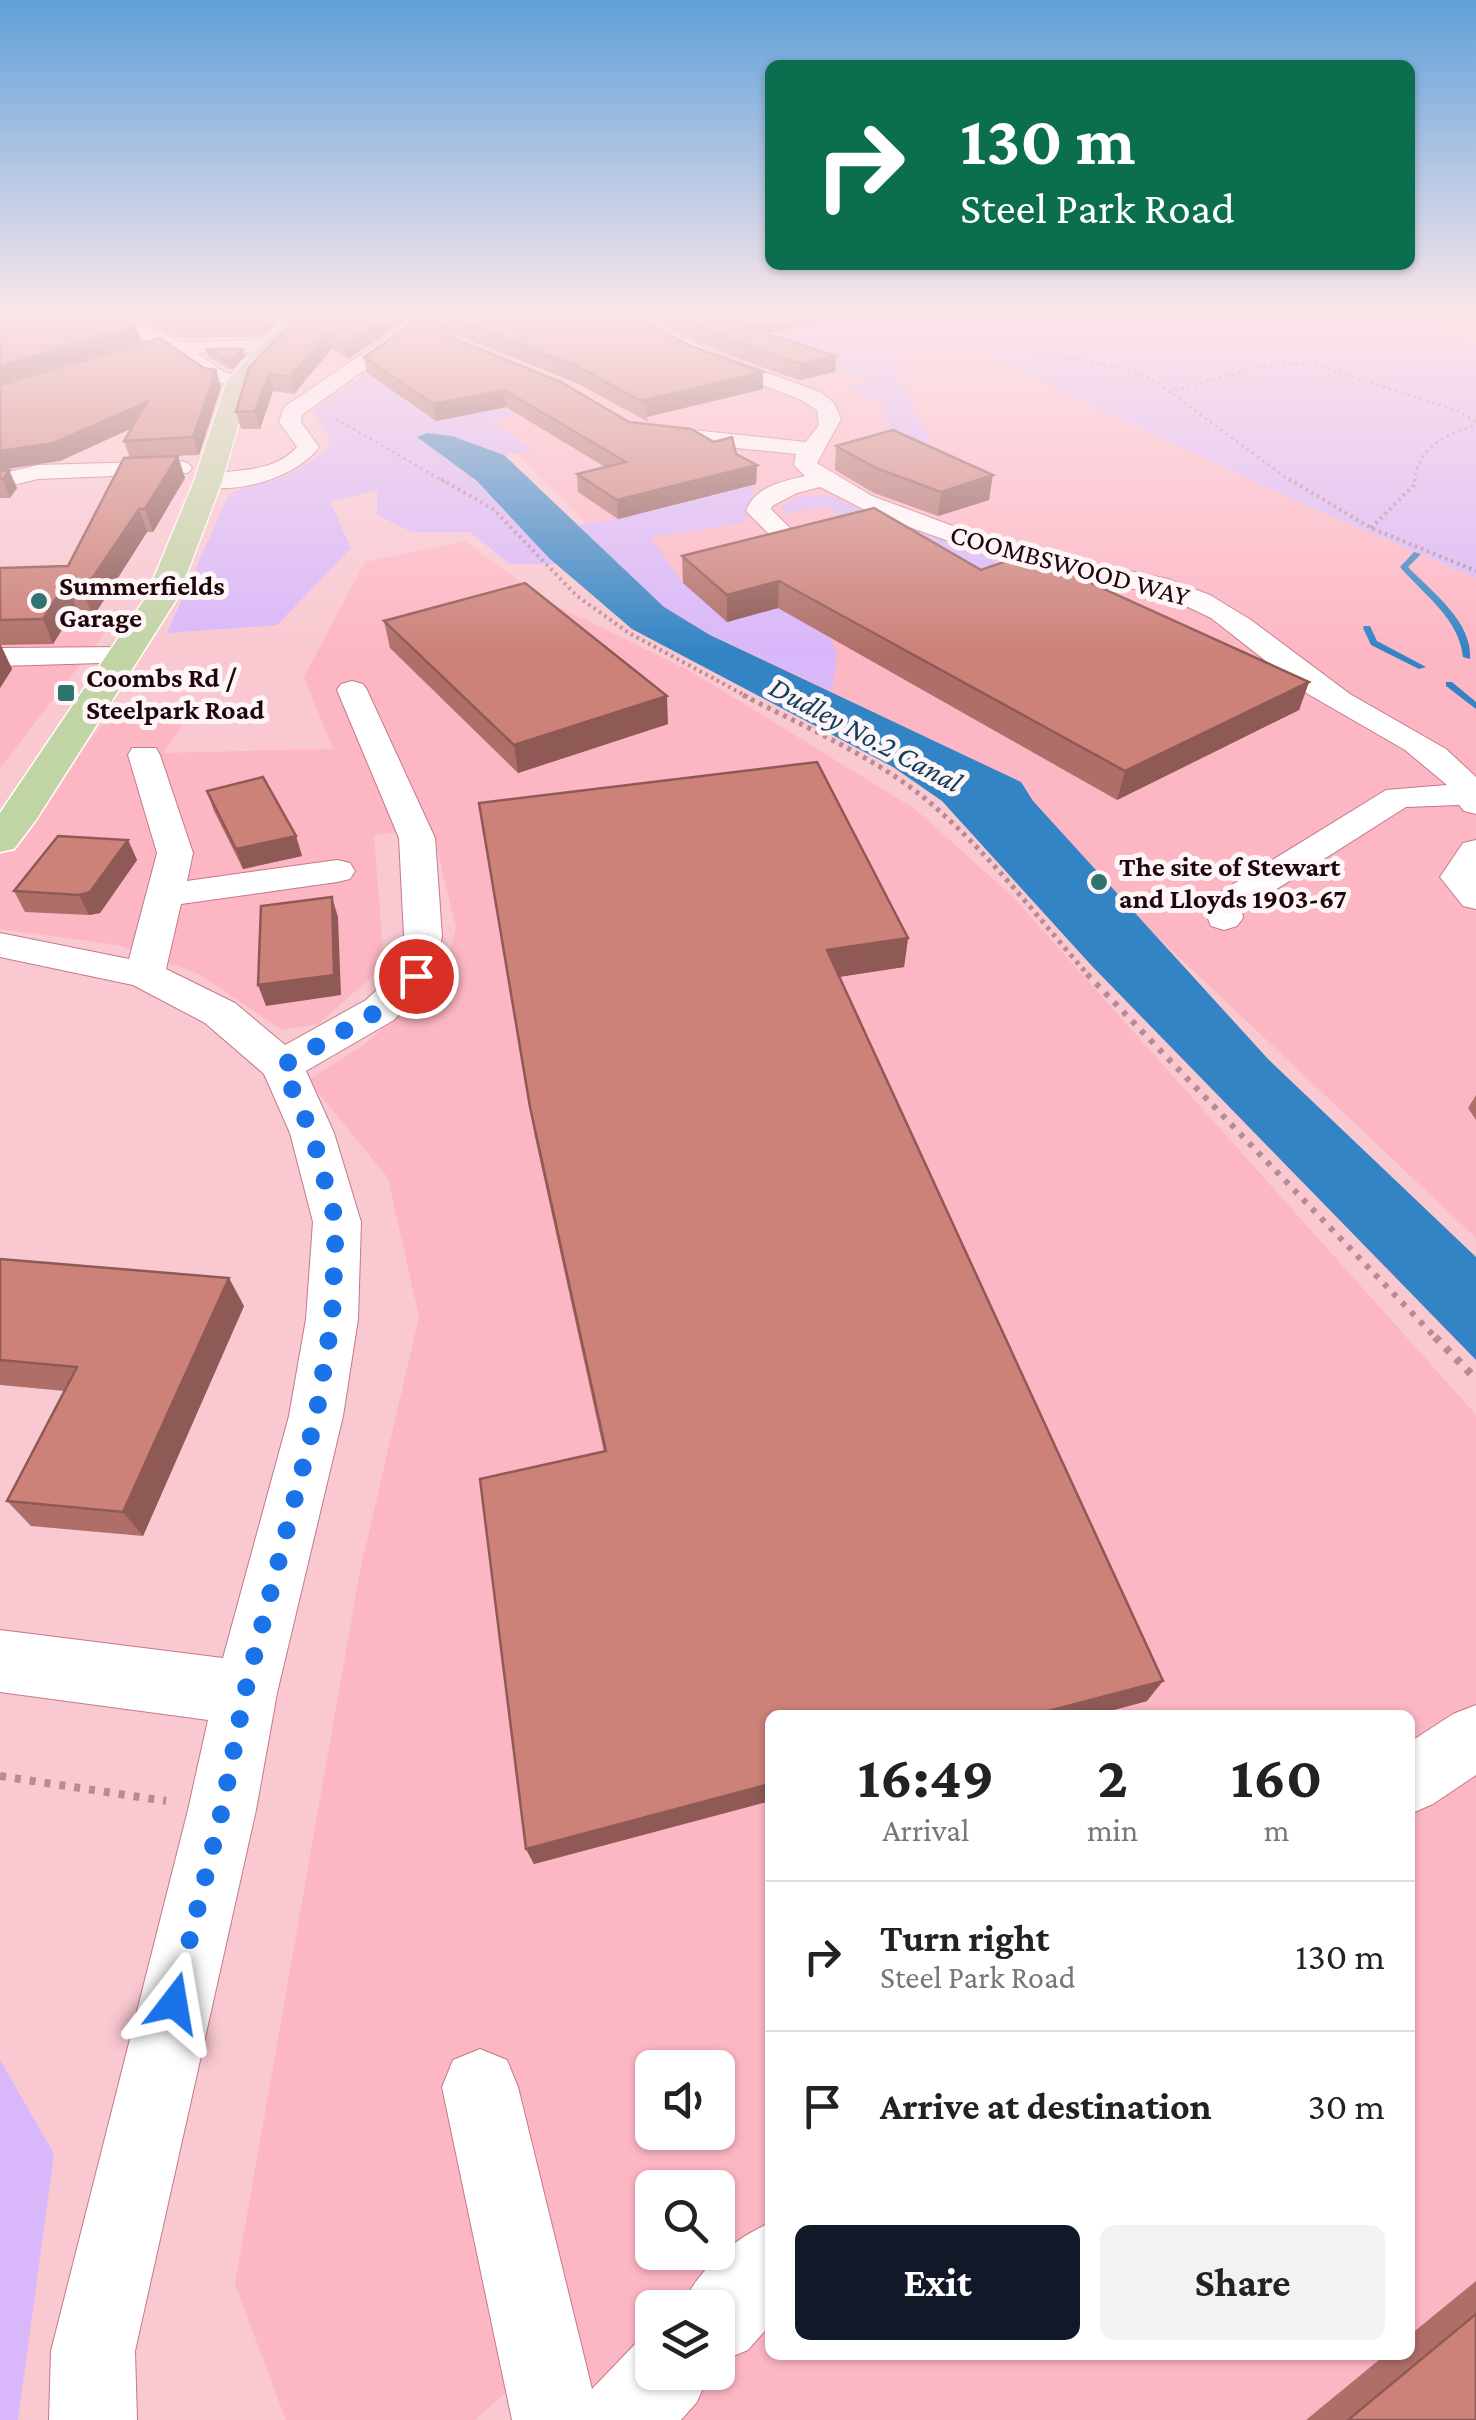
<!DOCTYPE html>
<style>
:root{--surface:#fff;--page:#f2f2f2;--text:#222;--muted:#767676;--line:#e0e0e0;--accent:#111827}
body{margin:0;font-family:"Crimson Pro",serif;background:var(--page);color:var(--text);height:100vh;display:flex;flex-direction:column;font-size:38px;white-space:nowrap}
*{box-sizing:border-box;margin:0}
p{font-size:32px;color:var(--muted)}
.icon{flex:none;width:55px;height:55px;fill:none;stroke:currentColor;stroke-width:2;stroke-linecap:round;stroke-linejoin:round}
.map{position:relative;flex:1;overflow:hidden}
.side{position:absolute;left:765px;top:1710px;width:650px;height:650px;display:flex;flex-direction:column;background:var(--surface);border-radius:15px;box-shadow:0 2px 8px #0004}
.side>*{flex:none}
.hud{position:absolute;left:765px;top:60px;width:650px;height:210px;border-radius:15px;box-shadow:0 2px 8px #0004;background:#0b6e4f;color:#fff;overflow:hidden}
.fabs{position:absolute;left:635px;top:2050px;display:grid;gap:20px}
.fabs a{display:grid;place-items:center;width:100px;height:100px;border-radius:15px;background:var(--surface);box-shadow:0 2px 8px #0004;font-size:50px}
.pin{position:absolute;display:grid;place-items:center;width:85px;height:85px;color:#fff;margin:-42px;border:5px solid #fff;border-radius:50%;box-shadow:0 2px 10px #0007}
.me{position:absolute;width:110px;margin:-55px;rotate:14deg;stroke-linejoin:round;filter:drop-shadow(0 0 8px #0008)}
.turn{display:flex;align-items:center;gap:35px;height:210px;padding:0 30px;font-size:45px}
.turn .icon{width:130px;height:130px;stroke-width:2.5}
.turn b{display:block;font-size:70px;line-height:85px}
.eta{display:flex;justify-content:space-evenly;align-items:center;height:170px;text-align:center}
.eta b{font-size:60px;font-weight:700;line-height:70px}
.primary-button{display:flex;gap:20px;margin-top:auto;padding:20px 30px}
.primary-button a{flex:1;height:115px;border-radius:15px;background:var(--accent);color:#fff;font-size:40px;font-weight:700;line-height:115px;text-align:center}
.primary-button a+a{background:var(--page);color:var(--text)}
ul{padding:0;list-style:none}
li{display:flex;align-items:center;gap:30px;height:150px;padding:0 30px;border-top:2px solid var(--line)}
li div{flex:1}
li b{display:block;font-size:38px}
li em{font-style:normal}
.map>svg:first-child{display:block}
</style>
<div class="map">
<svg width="1476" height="2420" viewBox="0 0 1476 2420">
<rect width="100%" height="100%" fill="#f9c8d0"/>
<g fill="#fdb6c4" fill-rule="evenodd">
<polygon points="378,315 896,315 1292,499 1476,578 1476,1238 1035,821 681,616 483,421 323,403 370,370 308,361"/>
<path d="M465,541L547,601L692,672L915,809L1013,897L1476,1415V2420H588L561,2343L475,2420H286L235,2284L360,1571L419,1317L388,1178L308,1080L362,1046L444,978L456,927L432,828L374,835L384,966L318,1024L282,1030L199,974L118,945L0,929V851L110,715L187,718L163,753L333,749L304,677L365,562ZM770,1715H1410V2355H770ZM652,2068H718V2132H652ZM652,2188H718V2252H652ZM652,2308H718V2372H652Z"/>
<polygon points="120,613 0,768 0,616"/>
</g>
<g fill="#d8b7fa">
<polygon points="823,315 1363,315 1414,329 1432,321 1452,327 1437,333 1476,341 1476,578 1292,499 958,343 927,344 899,357 897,374 933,447 903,453 891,443 883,406 853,386 865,379 750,339 836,321"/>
<polygon points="362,376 373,377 436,421 494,409 520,415 492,420 534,451 504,455 452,436 427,434 437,453 477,481 556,564 510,564 470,532 412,532 377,515 377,490 330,502 351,548 277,625 167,633 227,498 234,491 286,476 327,451 330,439 312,411"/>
<polygon points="756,484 744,523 650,537 683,583 872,533 823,506 785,514 782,504 802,496 827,495 911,530 990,556 1003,573 827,633 837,652 832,691 711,635 664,607 578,525 618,519"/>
<polygon points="0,2060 54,2154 18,2420 0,2420"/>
</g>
<polygon fill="#3284c4" points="427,433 452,436 504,455 664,607 710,635 1021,782 1033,801 1268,1059 1476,1257 1476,1360 1091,965 942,801 893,767 632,629 549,558 477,481 417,437"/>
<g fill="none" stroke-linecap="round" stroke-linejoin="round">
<g fill="#3284c4" fill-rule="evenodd">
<path d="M1414,552L1421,554L1408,567C1432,592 1473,622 1470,659L1463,657C1459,618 1424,595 1400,567Z"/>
<polygon points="1364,626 1370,626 1377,641 1426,667 1419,669 1371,645 1363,628"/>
<polygon points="1446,682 1452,682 1476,702 1476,709 1446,686"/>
</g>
<g stroke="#c47989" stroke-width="2">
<g id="minor">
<polygon points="98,315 121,315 180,342 272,340 282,346 272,352 197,353 224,372 246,377 249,381 239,387 211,381 170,352"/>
<path d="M420,315H441L302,415L301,422L319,447C298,477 236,495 200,486L196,481L200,476C233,468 272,475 297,447L279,422L284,407Z"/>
<path d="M610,315H633L732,360L820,392L834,403L841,419L817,463L872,496L961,529L1027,550L1168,579L1210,595L1251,620L1350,694L1446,749L1476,777V814L1464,811L1459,805L1406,807L1242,911L1243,918L1237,926L1224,930L1211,926L1203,907L1209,899L1386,790L1447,785L1405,750L1308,694L1211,618L1167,597L977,551L875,515L820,487L797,493L772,506L771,509L796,534L792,539H774L746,511C754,487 783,481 805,476L794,465L796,454L645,439L634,432L645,425L806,442L819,425L817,410L799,399L696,360Z"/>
<polygon points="180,461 188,463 192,468 188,473 38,479 0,488 0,474 38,465"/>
<polygon points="125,647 135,650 140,656 135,662 0,666 0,648"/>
<polygon points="352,681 363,684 367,690 435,838 442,936 436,975 394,1020 306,1071 334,1133 361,1222 358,1319 343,1416 277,1693 256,1810 135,2351 137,2420 49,2420 51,2351 188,1810 208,1720 0,1692 0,1630 223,1658 289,1416 306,1319 313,1222 290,1133 264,1074 205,1023 133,985 0,957 0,933 129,959 157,853 128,755 132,748 156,748 160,755 193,853 187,881 337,860 350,863 355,871 350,879 337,882 181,904 166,969 235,1003 285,1045 366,1000 397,971 404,936 399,838 337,690 341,684"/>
<polygon points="1476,840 1476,909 1463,906 1440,877 1463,843"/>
<polygon points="1476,1705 1476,1775 1433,1804 1410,1814 1410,1742 1453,1714"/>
<polygon points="480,2049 507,2060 518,2087 592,2389 637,2342 652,2335 652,2372 710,2372 697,2402 681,2420 512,2420 442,2087 453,2060"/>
<path d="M770,2223V2325L748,2350L718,2362V2308H681C697,2270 734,2238 770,2223Z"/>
</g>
</g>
<g stroke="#fff" stroke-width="3">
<polygon id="major" points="289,315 311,315 250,383 222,481 178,597 36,820 14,849 0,852 0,813 146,597 194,481 227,381"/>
</g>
<g stroke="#b68c94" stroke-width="2.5" stroke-dasharray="2.5 4" stroke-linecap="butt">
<polyline points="944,315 989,343 1122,368 1149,377 1292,482"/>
<polyline points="1169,392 1261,366 1308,363 1457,410 1476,422"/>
<polyline points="336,419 445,482"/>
<path d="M1414,482C1419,446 1444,435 1476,425"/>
</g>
<g stroke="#b68c94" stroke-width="4" stroke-dasharray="2.5 4" stroke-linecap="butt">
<polyline points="441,479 493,509 577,596 629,633 748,697"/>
<polyline points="1289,479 1371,528 1476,571"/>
<polyline points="1371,528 1414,485 1415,479"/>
</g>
<path stroke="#b68c94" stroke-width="5" stroke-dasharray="4 5" stroke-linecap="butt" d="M743,695C806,728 881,759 935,807C992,857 1039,919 1089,976"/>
<polyline stroke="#b68c94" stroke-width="6" stroke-dasharray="5 8" stroke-linecap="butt" points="1087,974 1437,1339"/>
<g stroke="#b68c94" stroke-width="8" stroke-dasharray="6 9" stroke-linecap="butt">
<polyline points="1435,1337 1476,1379"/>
<polyline points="0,1776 166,1801"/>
</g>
<use href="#minor" fill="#fff" fill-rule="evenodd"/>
<use href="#major" fill="#c1d4a4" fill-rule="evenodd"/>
</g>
<g fill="#af6f68">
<polygon points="129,315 284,315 264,336 181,338"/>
<polygon points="299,315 414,315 348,359 332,348 294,394 273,391 260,429 241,429 236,412"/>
<polygon points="424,315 694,347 763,372 763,389 647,417 648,422 579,384 460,336 448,336 629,422 736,454 757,465 756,484 618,519 578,492 577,474 605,467 506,407 436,421 367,373 364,357"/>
<polygon points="641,315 827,315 827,321 766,334 835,372 799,380 733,357"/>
<polygon points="206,349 245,356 232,370 209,357"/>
<polygon points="204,368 216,370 221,387 199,455 167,456 185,478 153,532 147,532 93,617 76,607 53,644 1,645 12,669 0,688 0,568 68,566 130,458 124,441 132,428 60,461"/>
<polygon points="836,446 989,500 938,516 874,493 835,470"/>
<polygon points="9,470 17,488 10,498 0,498 0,471"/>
<polygon points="682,556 981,570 1309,682 1299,710 1117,800 778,608 727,622 683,583"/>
<polygon points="384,621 668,724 518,773 390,648"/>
<polygon points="207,791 296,836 302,856 243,869 214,811"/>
<polygon points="479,803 908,938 904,967 839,977 1147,1701 534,1864 526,1849 604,1452 535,1137"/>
<polygon points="128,840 137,860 100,913 89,915 25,912 14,891"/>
<polygon points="1476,1095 1476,1120 1468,1108"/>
<polygon points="0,1259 244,1306 143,1536 31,1526 7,1501 65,1391 0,1385"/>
<polygon points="1476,2281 1476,2420 1306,2420 1385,2355 1410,2355 1410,2335"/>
</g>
<g fill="#8f5a55">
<polygon points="266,315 284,315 264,336 260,321"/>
<polygon points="388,315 414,315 348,359 344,343"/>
<polygon points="784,315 827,315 827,321 736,340 736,324"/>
<polygon points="448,319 450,335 440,341 438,325"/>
<polygon points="136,326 141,342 0,384 0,366"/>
<polygon points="329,332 332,348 294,394 290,377"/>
<polygon points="243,349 245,356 232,370 230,362"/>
<polygon points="836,356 835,372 799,380 800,364"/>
<polygon points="216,370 221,387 199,455 193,437"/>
<polygon points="763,372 763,389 647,417 647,404 640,401"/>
<polygon points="269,374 273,391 260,429 255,411"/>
<polygon points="504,390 506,407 436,421 433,404"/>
<polygon points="147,402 152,419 60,461 0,470 0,451"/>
<polygon points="178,456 185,478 153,532 145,509"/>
<polygon points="757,465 756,484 618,519 617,500"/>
<polygon points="9,470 17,488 10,498 3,479"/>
<polygon points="993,475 989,500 938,516 941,492"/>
<polygon points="139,509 147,532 93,617 83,592"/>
<polygon points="779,581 778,608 727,622 727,595"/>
<polygon points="66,583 76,607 53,644 43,619"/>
<polygon points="0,644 12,669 0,688"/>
<polygon points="1309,682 1299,710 1117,800 1125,771"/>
<polygon points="667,696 668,724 518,773 514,745"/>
<polygon points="296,836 302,856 243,869 236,849"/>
<polygon points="128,840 137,860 100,913 89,915 79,895"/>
<polygon points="332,897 338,917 341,995 266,1006 258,985"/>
<polygon points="908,938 904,967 825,979 827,950"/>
<polygon points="229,1278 244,1306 143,1536 123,1512"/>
<polygon points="1163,1681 1147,1701 1095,1715 1033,1715"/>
<polygon points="770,1784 770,1801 534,1864 526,1849"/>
</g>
<g fill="#cc8179" stroke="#8f5a55" stroke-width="2.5">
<polygon points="0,315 114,315 136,326 0,366"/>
<polygon points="158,315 266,315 260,321 176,323"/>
<polygon points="299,315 388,315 344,343 329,332 290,377 269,374 255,411 236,412 249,368"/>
<polygon points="424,315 630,315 694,347 763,372 640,401 647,404 578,367 458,321 448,319 438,325 438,332 561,382 629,422 691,429 714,442 732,437 736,454 757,465 617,500 577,474 626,462 504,390 433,404 364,357"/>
<polygon points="675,315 784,315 736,324 836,356 800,364 733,341"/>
<polygon points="160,338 204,368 216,370 193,437 124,441 147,402 54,443 0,451 0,385"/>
<polygon points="206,349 243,349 230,362"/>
<polygon points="893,430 993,475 941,492 876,468 836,446"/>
<polygon points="178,456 145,509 139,509 83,592 66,583 43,619 0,620 0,568 68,566 124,458"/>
<polygon points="9,470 3,479 0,479 0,471"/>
<polygon points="874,508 981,570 1027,554 1309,682 1125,771 779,581 727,595 682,556"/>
<polygon points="525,583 667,696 514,745 384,621"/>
<polygon points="817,762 908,938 827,950 1163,1681 1033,1715 770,1715 770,1784 526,1849 480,1479 606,1451 530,1107 479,803"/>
<polygon points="263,777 296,836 236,849 207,791"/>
<polygon points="58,836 128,840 90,892 79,895 14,891"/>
<polygon points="332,897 334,975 258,985 261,906"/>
<polygon points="0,1259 229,1278 123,1512 7,1501 77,1367 0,1360"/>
<polygon points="1476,2314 1476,2420 1348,2420"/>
</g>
<linearGradient id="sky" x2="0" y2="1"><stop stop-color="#5fa1da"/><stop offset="0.48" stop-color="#fce6ea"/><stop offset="1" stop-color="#fce6ea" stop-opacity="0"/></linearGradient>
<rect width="1476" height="653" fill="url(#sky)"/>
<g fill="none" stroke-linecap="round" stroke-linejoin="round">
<polyline stroke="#1a73e8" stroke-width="18" stroke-dasharray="0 32.4" points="174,2003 222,1810 245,1692 316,1416 332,1319 336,1222 312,1134 282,1066 380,1010 416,976"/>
</g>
<g fill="#2d756e" stroke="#fdf5f6" stroke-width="4">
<circle cx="39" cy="601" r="10"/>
<rect x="56" y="683" width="20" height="20" rx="5"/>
<circle cx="1099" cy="882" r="10"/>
</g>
<g text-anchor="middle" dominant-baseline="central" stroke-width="10" stroke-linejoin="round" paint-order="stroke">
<g font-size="28" fill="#20050c" stroke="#fdf5f6">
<text transform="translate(1070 565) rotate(15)">COOMBSWOOD WAY</text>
</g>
<g font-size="28" font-weight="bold" fill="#20050c" stroke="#fdf5f6" text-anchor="start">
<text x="59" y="585">Summerfields<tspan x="59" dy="32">Garage</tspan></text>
<text x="86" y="677">Coombs Rd /<tspan x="86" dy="32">Steelpark Road</tspan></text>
<text x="1119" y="866">The site of Stewart<tspan x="1119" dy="32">and Lloyds 1903-67</tspan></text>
</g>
<g font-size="30" font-style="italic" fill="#113c5e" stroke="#fdf5f6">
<text transform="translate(866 734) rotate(28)">Dudley No.2 Canal</text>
</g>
</g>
</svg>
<div class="fabs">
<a><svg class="icon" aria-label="sound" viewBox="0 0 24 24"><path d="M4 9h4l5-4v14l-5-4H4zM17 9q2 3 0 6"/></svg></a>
<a><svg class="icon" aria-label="search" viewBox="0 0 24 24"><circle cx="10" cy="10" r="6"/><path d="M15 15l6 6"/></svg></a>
<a><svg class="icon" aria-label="layers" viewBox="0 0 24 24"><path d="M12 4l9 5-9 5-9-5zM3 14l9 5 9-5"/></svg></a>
</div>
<div class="pin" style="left:416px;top:976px;background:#d93025"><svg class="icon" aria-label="arrive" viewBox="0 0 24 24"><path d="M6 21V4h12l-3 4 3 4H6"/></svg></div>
<svg class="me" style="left:174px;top:2003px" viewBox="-20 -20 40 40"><path d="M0-17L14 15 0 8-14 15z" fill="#1a73e8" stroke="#fff" stroke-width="4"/></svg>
<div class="hud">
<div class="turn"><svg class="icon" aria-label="right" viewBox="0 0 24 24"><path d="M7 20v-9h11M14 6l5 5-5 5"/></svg><div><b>130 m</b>Steel Park Road</div></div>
</div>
<section class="side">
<div class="eta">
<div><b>16:49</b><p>Arrival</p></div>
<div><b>2</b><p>min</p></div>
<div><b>160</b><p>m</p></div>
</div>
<ul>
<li><svg class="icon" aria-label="right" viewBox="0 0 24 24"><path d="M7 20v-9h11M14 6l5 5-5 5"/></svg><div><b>Turn right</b><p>Steel Park Road</p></div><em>130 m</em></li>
<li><svg class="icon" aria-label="arrive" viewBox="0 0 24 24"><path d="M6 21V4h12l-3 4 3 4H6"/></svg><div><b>Arrive at destination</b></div><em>30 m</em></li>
</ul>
<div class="primary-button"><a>Exit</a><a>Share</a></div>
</section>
</div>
